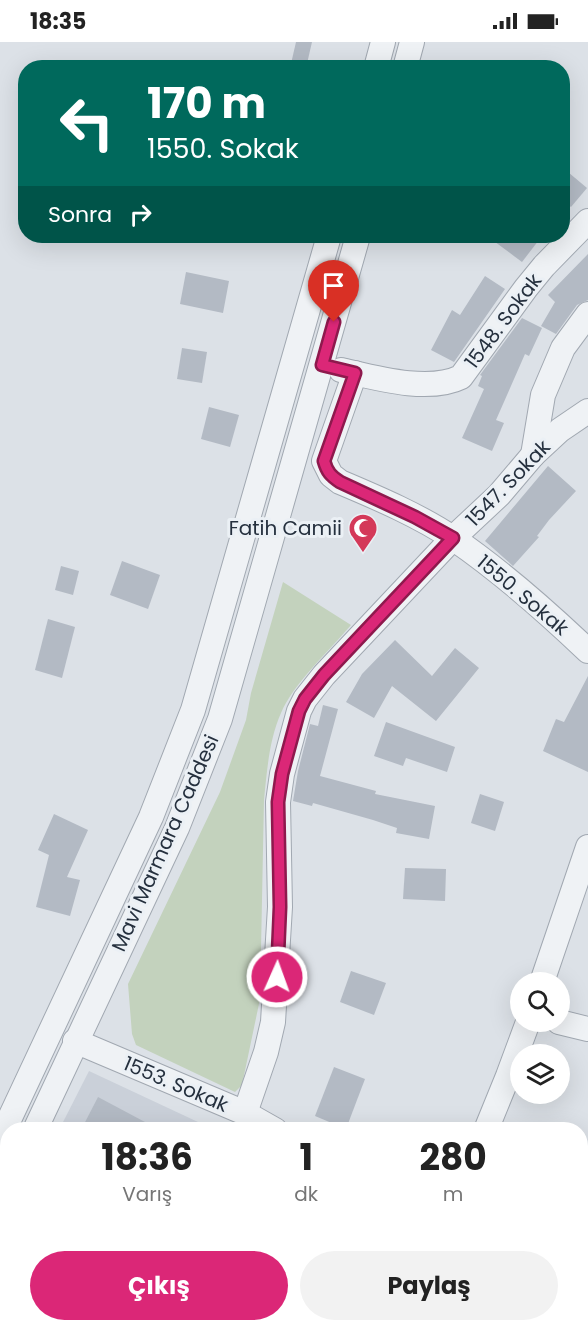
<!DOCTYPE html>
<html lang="tr">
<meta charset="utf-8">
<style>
:root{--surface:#fff;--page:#f2f2f2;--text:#222;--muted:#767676;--accent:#db2777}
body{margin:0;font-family:Poppins,sans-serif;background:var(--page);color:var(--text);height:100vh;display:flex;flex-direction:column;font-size:22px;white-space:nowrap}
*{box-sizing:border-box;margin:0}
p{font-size:20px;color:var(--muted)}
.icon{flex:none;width:33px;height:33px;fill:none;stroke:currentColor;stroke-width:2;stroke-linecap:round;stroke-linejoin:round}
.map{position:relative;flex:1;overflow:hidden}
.details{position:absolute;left:0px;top:1080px;width:588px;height:210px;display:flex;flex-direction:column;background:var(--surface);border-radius:24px 24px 0 0;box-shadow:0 6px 24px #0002}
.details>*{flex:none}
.guide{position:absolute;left:18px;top:18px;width:552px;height:183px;border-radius:24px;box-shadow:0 6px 24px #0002;background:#00695c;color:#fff;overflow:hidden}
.buttons{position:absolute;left:510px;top:930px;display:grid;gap:12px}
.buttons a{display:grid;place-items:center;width:60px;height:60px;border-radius:50%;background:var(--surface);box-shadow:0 6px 24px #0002;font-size:30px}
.pin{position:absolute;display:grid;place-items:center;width:51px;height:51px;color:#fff;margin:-62px -26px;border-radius:50% 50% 50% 0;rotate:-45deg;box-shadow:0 0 6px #0007}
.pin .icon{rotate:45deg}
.me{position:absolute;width:66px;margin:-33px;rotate:2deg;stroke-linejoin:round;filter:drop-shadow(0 0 4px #0008)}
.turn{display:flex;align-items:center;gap:21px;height:126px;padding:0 30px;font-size:27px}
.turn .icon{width:78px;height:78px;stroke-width:2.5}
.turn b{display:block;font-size:42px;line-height:51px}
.then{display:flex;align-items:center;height:57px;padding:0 30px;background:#0003;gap:12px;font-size:22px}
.eta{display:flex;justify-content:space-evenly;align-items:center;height:102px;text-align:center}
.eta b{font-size:36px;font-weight:700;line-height:42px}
.button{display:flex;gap:12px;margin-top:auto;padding:12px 30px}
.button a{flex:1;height:69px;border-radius:36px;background:var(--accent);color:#fff;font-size:24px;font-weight:700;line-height:69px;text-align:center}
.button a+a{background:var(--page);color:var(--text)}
.status{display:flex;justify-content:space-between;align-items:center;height:42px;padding:0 30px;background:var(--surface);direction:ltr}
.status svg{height:16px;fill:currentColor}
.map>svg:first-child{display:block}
</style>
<div class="status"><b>18:35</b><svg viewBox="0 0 49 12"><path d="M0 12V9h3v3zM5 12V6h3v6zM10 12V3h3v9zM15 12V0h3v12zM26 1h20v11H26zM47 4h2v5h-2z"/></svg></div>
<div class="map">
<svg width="588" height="1290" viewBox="0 0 588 1290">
<rect width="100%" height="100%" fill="#dce1e7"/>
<g fill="#cad0d9">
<polygon points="89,1029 213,1087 59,1088"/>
<polygon points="193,1283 295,1283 277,1290 209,1290"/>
</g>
<path fill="#c3d2bd" d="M283,540L351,583C330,608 293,642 281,671C269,698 267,729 264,758L260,957L242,1043L235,1050L136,1003L132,992L128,942L220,750L246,678L251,651Z"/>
<g fill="#b3bac4">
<polygon points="296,0 312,0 306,26 290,26"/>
<polygon points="562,125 587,146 571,165 562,158"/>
<polygon points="487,194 542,194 522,220"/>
<polygon points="588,212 588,258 577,263 556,292 541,284 555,260 548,253"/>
<polygon points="186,230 229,239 223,271 180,262"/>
<polygon points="485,234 505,247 454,320 431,308 452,268 460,273"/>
<polygon points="522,276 542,286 529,314 525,312 496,378 504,381 492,409 462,396 484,347 478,344 482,334 480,333"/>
<polygon points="182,306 207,310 202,341 177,337"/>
<polygon points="209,365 239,373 230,405 201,397"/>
<polygon points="548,424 576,449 549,478 537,494 539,495 513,524 485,499"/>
<polygon points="122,519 160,533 148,567 110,553"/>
<polygon points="61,524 79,529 73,553 55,548"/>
<polygon points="48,577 75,585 62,636 35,628"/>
<polygon points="395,598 432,634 455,606 479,626 436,679 392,644 374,676 346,660 362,632"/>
<polygon points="588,634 588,730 543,709 556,677 564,680"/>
<polygon points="323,663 338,667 320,734 376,749 375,752 435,764 429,797 396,791 397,786 373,778 313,761 312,764 293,759 298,729 310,682 318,684"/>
<polygon points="386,680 455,705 447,730 406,716 403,724 374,714"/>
<polygon points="480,752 504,760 495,789 471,781"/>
<polygon points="54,772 88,788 67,835 80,838 70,874 36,865 49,813 38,808"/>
<polygon points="405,826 446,827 445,859 403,857"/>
<polygon points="351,929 386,941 374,973 340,960"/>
<polygon points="334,1025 365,1037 346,1087 315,1074"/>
<polygon points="98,1055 160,1088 81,1088"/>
</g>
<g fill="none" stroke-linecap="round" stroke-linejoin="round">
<g stroke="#a1a8b1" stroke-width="26">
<g id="minor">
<polyline points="376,26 383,0"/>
<polyline points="405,26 412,0"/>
<path d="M341,328C376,336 429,351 461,335L526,246L544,224L588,179"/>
<path d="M355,331L324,419L331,433L340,440C378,456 420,474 454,497C502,530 546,569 588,609"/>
<polyline points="533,413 543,353 563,306 588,272"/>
<polyline points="542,940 588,805"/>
<polyline points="559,980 588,987"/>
<polyline points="75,999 245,1071 275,1088"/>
<polyline points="245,1071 266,1010 273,980 280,865 278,760 282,732 299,669 305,657 324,633 453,496 499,453 533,413 560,388 588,369"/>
<polyline points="35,1088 177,786 220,677 358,194"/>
<polyline points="486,1088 508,1034 528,980"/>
<polyline points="0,1097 151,775 193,668 329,194"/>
<polyline points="0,1165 8,1149"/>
<polyline points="0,1212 8,1215"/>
<polyline points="580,1274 588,1272"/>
<polyline points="161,1282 175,1290"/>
<polyline points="552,1282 555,1290"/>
<polyline points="368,1290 374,1282"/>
</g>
</g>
<use href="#minor" stroke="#eff2f5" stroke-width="24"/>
</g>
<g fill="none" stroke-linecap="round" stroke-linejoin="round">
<g stroke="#8e194d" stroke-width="15">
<path id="route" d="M277,935L280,865L278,760L282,732L299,669L305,657L324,633L453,496L415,475L340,440C331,434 327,430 324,419L355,331L322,323L334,280"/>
</g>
<use href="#route" stroke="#db2777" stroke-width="10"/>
</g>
<defs>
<g id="mosque-pin" transform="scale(1.5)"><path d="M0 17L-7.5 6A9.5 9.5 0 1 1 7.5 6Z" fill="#d43959" stroke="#ebf0f5"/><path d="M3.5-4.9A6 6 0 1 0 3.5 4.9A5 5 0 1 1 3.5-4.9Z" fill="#fff"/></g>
</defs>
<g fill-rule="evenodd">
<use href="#mosque-pin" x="363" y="486"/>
</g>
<g text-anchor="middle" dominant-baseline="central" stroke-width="6" stroke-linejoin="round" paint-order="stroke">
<g font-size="20" fill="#25303e" stroke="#ebf0f5">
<text transform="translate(503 279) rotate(-53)">1548. Sokak</text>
<text transform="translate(508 441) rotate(-46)">1547. Sokak</text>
<text transform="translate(523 553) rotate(40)">1550. Sokak</text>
<text transform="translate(165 801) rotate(-66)">Mavi Marmara Caddesi</text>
<text transform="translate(176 1042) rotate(23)">1553. Sokak</text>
</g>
<g font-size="20" fill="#25303e" stroke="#ebf0f5" text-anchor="end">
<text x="342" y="486">Fatih Camii</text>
</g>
</g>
</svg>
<div class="buttons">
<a><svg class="icon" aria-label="search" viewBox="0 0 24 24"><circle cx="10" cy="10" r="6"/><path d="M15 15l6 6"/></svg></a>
<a><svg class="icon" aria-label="layers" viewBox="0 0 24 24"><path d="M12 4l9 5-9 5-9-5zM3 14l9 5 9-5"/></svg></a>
</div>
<div class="pin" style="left:334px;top:280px;background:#d93025"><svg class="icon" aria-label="arrive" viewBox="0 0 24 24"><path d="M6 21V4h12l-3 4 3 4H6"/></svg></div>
<svg class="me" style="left:277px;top:935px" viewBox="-20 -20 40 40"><circle r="17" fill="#db2777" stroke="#fff" stroke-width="3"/><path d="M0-11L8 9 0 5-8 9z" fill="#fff"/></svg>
<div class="guide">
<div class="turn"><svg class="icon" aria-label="left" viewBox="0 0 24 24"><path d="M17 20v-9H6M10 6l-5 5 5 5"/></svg><div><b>170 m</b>1550. Sokak</div></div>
<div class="then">Sonra<svg class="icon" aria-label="right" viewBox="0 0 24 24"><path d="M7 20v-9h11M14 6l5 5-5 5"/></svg></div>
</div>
<section class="details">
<div class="eta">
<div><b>18:36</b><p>Varış</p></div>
<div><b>1</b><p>dk</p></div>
<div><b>280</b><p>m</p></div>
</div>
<div class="button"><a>Çıkış</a><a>Paylaş</a></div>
</section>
</div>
